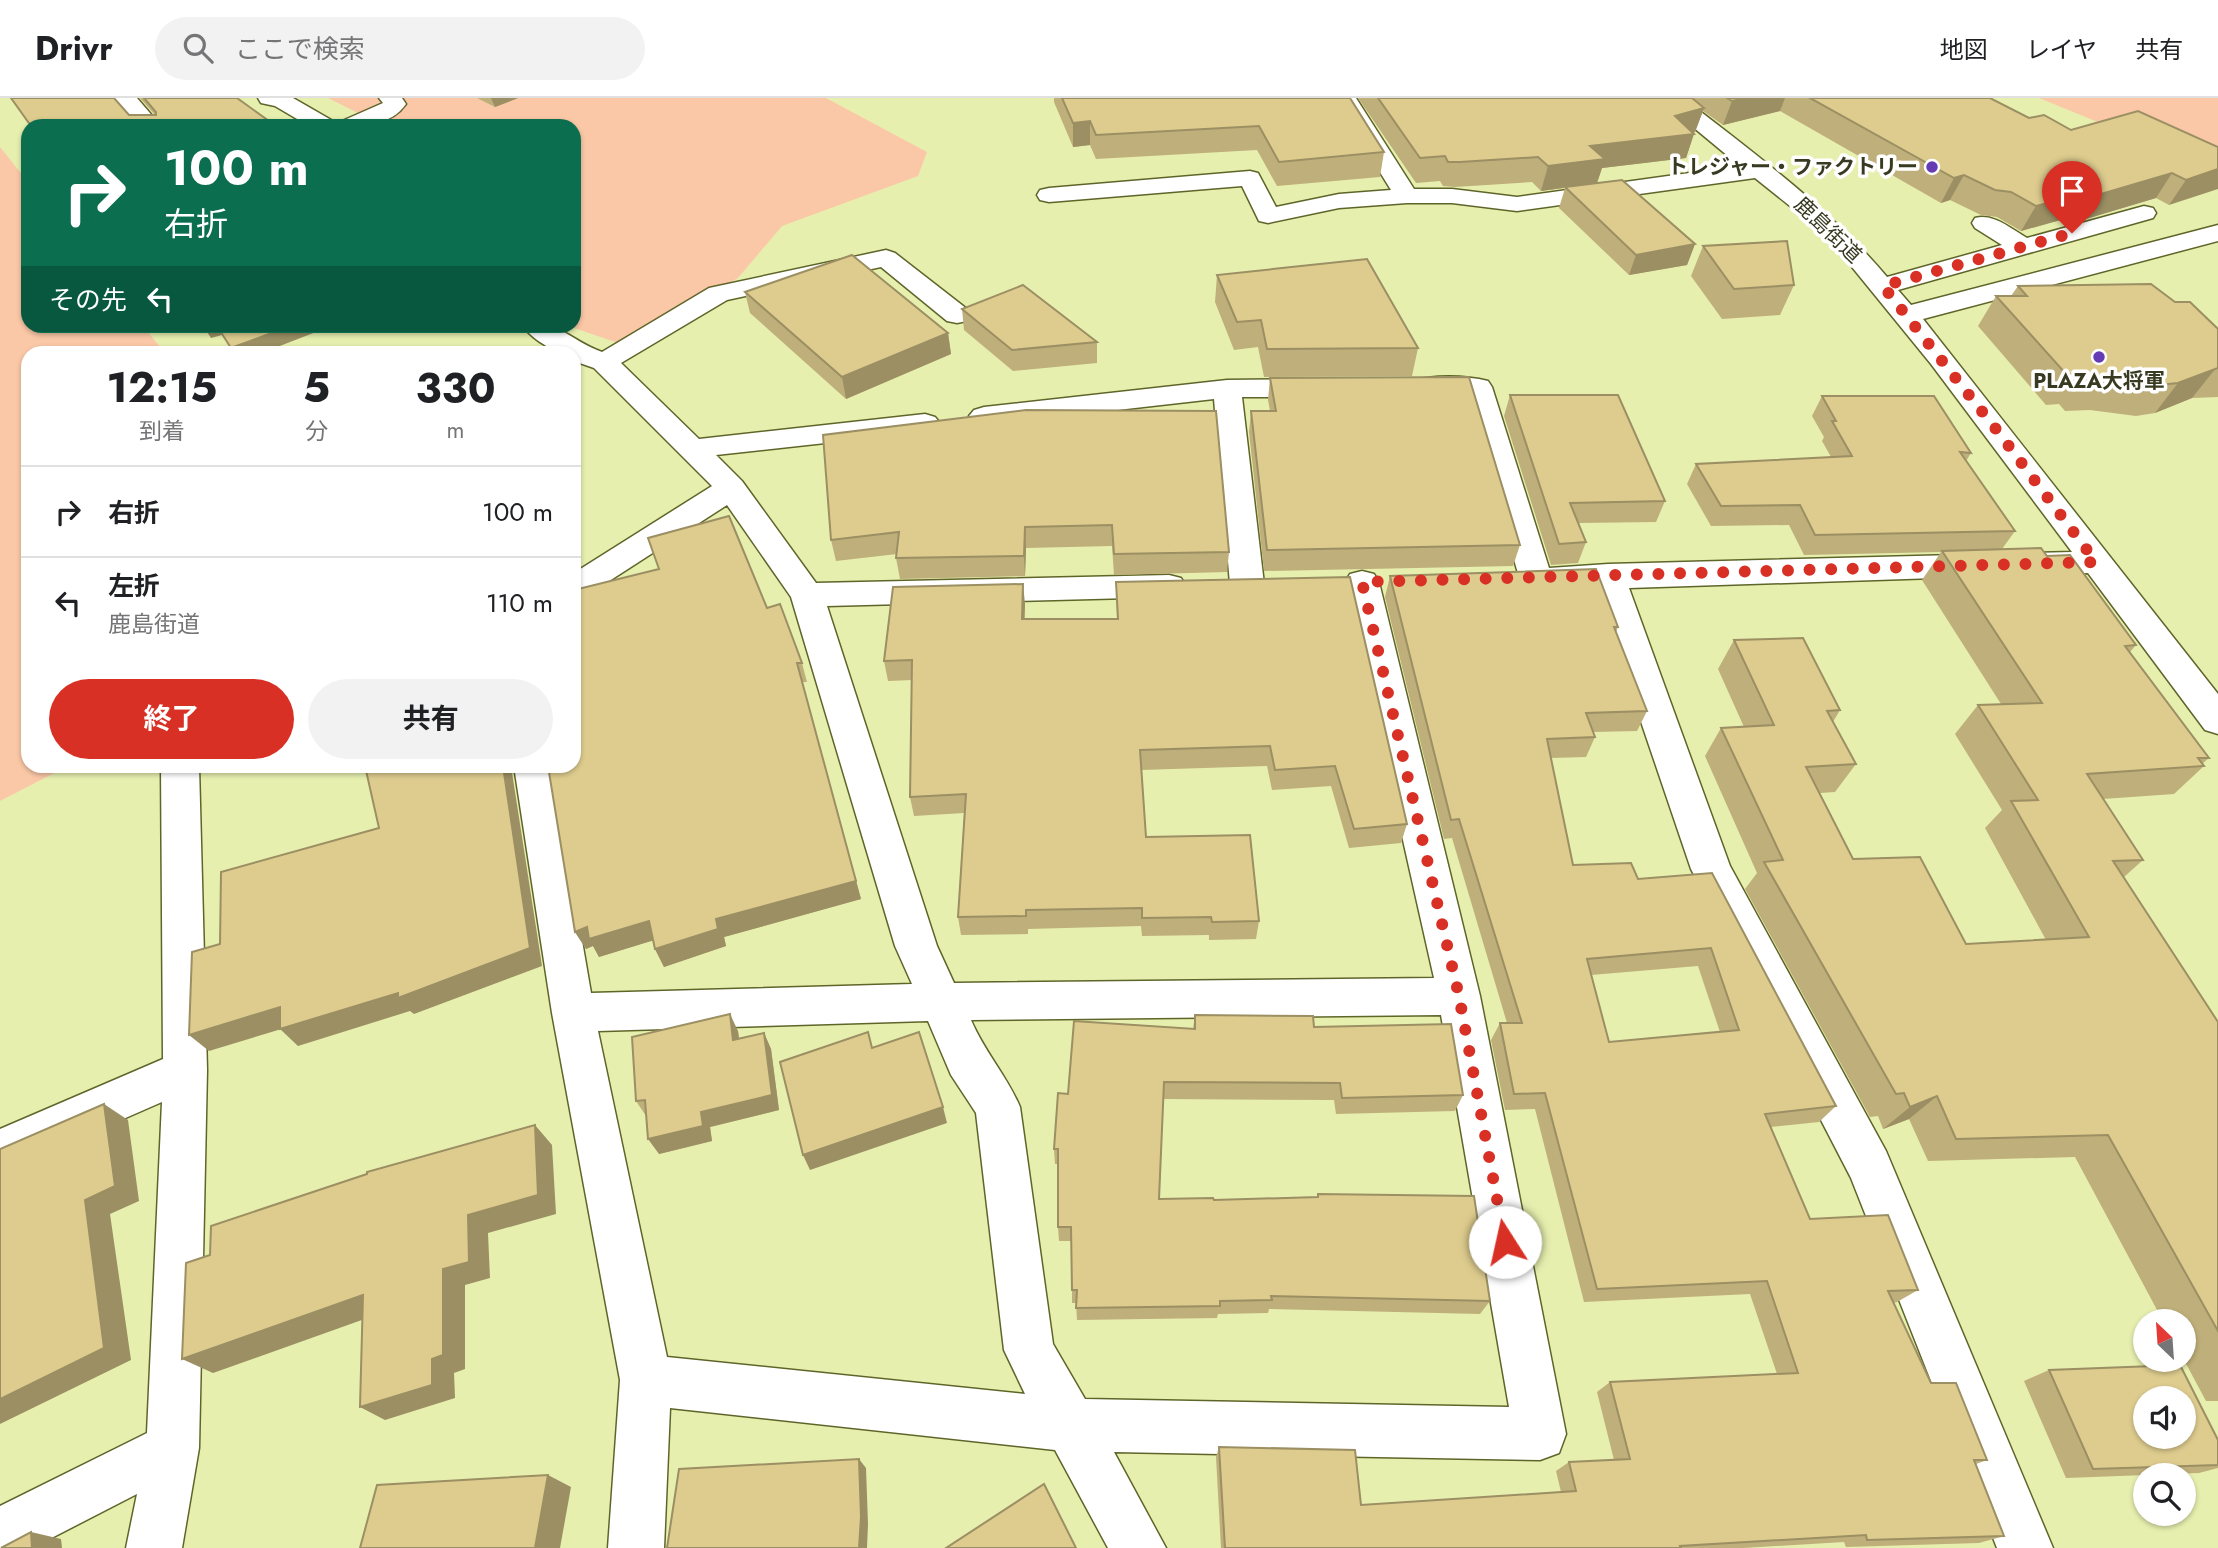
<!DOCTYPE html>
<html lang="ja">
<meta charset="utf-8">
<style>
:root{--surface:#fff;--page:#f2f2f2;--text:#202124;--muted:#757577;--line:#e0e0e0;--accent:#d93025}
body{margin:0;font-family:Jost,"Noto Sans JP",sans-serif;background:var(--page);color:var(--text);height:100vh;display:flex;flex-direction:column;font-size:26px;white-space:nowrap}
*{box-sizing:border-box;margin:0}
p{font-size:23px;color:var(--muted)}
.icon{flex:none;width:38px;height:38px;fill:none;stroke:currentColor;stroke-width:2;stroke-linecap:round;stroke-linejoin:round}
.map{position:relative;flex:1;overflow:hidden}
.panel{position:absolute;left:21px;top:248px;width:560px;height:427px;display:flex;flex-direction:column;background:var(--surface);border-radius:21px;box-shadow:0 2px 5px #0004}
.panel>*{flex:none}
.guide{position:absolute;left:21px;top:21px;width:560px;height:214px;border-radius:21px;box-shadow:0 2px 5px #0004;background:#0b6e4f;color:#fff;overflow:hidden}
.needle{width:46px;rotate:335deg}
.tools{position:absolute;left:2133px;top:1211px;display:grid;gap:14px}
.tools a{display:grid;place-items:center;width:63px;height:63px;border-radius:50%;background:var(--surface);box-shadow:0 2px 5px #0004;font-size:35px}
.pin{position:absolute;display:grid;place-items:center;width:60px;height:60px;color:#fff;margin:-72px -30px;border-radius:50% 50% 50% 0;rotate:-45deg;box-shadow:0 0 7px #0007}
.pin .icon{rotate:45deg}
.me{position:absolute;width:77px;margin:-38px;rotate:350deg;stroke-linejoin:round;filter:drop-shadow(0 0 5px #0008)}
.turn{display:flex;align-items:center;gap:24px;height:147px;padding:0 28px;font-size:32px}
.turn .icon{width:91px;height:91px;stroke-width:2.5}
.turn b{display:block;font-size:49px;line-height:60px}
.then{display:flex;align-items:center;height:66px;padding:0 28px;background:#0003;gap:14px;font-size:26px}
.eta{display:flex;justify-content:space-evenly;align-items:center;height:119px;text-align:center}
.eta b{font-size:42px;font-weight:700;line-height:49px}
.button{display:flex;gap:14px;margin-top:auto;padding:14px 28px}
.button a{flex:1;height:80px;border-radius:42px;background:var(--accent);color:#fff;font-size:28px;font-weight:700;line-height:80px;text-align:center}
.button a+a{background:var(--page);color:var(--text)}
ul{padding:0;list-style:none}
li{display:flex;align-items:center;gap:21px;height:91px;padding:0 28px;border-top:2px solid var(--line)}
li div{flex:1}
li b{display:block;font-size:26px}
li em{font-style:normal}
header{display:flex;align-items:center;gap:42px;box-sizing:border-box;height:98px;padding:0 35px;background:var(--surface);border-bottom:2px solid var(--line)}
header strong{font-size:33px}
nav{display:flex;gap:38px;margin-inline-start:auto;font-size:24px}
.search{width:490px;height:63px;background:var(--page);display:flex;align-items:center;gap:18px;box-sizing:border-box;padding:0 24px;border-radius:38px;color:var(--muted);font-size:26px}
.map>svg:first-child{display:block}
</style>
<header>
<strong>Drivr</strong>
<div class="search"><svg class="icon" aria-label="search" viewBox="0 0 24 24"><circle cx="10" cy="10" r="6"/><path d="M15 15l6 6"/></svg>ここで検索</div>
<nav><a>地図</a><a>レイヤ</a><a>共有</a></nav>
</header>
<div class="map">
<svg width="2218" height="1450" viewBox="0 0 2218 1450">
<rect width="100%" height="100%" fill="#e7efaf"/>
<g fill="#fbc8a7">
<polygon points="328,0 826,0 927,54 918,78 782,128 738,180 624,247 568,228 574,228 574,28 384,28"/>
<polygon points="2039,0 2218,0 2218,69 2127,36"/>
<polygon points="0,49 28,84 28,228 143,228 165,255 28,256 28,668 66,669 0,703"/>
</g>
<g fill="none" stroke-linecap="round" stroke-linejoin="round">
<g stroke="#5f6529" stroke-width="3">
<g id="minor">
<polygon points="114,0 137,0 161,28 138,28"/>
<polygon points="258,0 293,0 333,23 336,28 309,28 275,8 261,5"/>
<path d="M379,0H402L406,6C391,28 363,28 339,28L342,23L383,5Z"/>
<path d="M1334,0H1356L1414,91H1452L1517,99L1740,68L1658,0H1683C1755,56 1828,109 1887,179L2002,147L1975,130L1972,125L1975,120C1994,115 2011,131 2027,140L2144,108L2153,110L2156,115L2153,120L1898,192L1911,207L2218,127V143L1923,221L2218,596V636L2205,632L2088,475L1629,490L1730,768L1886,1053L2053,1450H1997L1851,1080L1691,771L1596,491L1536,493L1524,490L1520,482L1466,298L1410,295L1406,289L1410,283C1433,277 1465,277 1488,283L1492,289L1549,470L1608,466L2072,454L1931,266L1843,158L1805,120L1755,80L1517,113L1452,105H1407L1339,110L1268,125L1259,123L1242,88L1049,104L1040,102L1037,97L1040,92L1049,90L1250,73L1258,75L1276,109L1339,96L1391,92Z"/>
<path d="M886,152L895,155L967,211L970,217L967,223L957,225L947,223L881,169L727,202L621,265L699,341L925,316L935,319L940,325L935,331L925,334L716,357L742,383L816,485L1169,477L1181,480L1186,488L1181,496L1169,499L827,508L937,848L954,885L1434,880L1345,484L1350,476L1362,473L1374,476L1379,484L1480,898L1566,1336L1559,1355L1540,1362L1114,1354L1166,1450H1108L1055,1352L670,1310L664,1450H608L620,1282L552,915L514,668H552L591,895L912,886L895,848L791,499L727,407L586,498L574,501V475L712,388L594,270L574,263V256C556,256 534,243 523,228C565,224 567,241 602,254L709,190ZM1441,917L1509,1309L1085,1301L1053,1246L1020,1009C1007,978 984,953 971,922ZM928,923L951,977L976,1015L1004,1252L1025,1296L667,1259L598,933Z"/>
<polygon points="1322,281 1332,284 1336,290 1332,296 1322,299 1242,299 1264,486 1259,494 1247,497 1235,494 1230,486 1214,301 984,327 974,324 969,318 974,312 984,309 1227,282"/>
<polygon points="161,668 199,668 207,972 199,1350 182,1450 126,1450 137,1396 32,1450 0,1450 0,1408 147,1335 162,1004 0,1075 0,1031 163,961"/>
</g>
</g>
<use href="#minor" fill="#fff" fill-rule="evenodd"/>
</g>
<g fill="#bfaf7a" fill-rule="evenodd">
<polygon points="11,0 114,0 129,17 155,17 140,0 237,0 276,28 31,28"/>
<polygon points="477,0 518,0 495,9"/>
<polygon points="1054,0 1350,0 1384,54 1380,79 1277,88 1257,52 1096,61 1090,47 1073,49 1054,4"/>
<polygon points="1358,0 1990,0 2029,20 2071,32 2218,49 2169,107 2156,100 2086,121 2078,117 2021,133 1997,119 1981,117 1950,102 1941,105 1780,13 1723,27 1703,13 1695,34 1694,35 1686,60 1602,70 1597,85 1695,146 1687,167 1629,177 1559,110 1565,90 1541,93 1532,84 1455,89 1443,88 1440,83 1416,85"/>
<polygon points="1703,148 1794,187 1780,217 1722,221 1691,178"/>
<polygon points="1217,177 1418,250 1412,278 1264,279 1258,249 1234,252 1215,204"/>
<polygon points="2018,188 2175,204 2218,231 2218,299 2192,300 2155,315 2136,318 2090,312 2065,313 2059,306 2046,307 1978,228 1996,198 2011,198"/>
<polygon points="745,194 948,235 951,256 846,301 750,215"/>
<polygon points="962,211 1097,244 1097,265 1013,273 964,232"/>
<polygon points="1270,280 1520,447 1513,468 1264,473 1249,334 1251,313 1270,313 1268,302"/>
<polygon points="1510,297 1665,403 1656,424 1578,425 1586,444 1578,465 1551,467 1504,318"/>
<polygon points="1822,298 1971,355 1966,363 2015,433 2002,451 2047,458 2136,547 2130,554 2209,660 2202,666 2204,668 2174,696 2103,701 2143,762 2124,779 2218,924 2218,1303 2206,1303 2184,1262 2184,1223 2163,1223 2075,1059 1928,1063 1909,1021 1883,1031 1878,1018 1870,1019 1745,791 1757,775 1705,658 1721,630 1744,629 1718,571 1734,542 1840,612 1833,624 1856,666 1835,694 1820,695 1853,761 1966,846 2046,842 1985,730 2002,712 1955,636 1978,607 2001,606 1922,482 1941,454 1804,457 1789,427 1711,428 1687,386 1696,366 1831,359 1822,343 1824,339 1812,318"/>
<polygon points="823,337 1229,454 1227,474 1114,477 1112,448 1026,450 1025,478 900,481 896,460 897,456 836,463 831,442"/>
<path d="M1390,478L1618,529L1616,534L1647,613L1637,633L1593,634L1595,639L1586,659L1551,660L1573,767L1638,781L1712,775L1836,1008L1819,1024L1771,1029L1810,1121L1918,1192L1897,1204L1893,1205L1931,1285L1987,1362L1976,1366L2004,1438L1979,1445L1846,1449L1844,1444L1743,1450H1221L1216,1359L1219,1349L1361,1407L1561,1394L1556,1373L1569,1364L1614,1362L1597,1294L1610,1284L1777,1276L1750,1196L1584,1204L1535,1011L1505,1012L1491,942L1500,925H1507L1452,740L1444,741L1385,499ZM1698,868L1720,934L1609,944L1591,877Z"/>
<polygon points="1116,484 1407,726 1401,745 1349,750 1331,688 1272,692 1267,668 1141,672 1146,739 1259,823 1256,841 1209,842 1209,837 1142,838 1141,828 1028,831 1028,836 961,837 958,819 964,715 914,718 910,699 912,582 888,583 884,563 1025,506 1024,521 1117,521"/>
<polygon points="767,510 802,565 807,584 802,584 861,801 724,839 726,848 664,869 655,851 653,842 599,859 593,848 586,851 575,834"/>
<polygon points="1195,917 1314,929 1463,997 1455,1013 1336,1016 1334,1002 1163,1001 1159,1101 1214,1102 1317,1099 1318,1096 1490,1203 1480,1216 1269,1211 1268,1215 1218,1216 1217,1220 1077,1222 1076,1205 1072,1205 1072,1192 1071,1143 1059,1143 1058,1129 1058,1066 1055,1066 1054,1051 1068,996 1193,931"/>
<polygon points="738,933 739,940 764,935 771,951 779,1012 710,1029 712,1043 659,1056 646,1018 636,1003"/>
<polygon points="2049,1272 2218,1342 2218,1370 2199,1375 2066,1380 2024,1283"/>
</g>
<g fill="#9b8f63">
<polygon points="491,0 518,0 495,9"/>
<polygon points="1745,0 1785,0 1780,13 1723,27 1732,3"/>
<polygon points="1704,10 1695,34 1688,36 1694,36 1686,60 1602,70 1597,85 1541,93 1548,68 1590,48 1675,18"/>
<polygon points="1090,23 1090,47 1073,49 1073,25"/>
<polygon points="2218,71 2218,91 2169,107 2186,82"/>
<polygon points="2172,75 2156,100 2086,121 2101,96"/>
<polygon points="1964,77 1950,102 1941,105 1954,80"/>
<polygon points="2094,93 2078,117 2021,133 2036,108"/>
<polygon points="1695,146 1687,167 1629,177 1636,157"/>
<polygon points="203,228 216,228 222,237 211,240"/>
<polygon points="291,228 338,228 316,234 259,256 235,256 231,250"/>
<polygon points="948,235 951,256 846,301 842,279"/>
<polygon points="2216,270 2192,300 2155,315 2178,285"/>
<polygon points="1025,429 1026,450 1025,478 1024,458"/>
<polygon points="1023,486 1025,506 1024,542 1022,521"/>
<polygon points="797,565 861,801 724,839 726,848 664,869 655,851 716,821"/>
<polygon points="503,668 511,668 542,868 414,916 410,913 298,948 280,931"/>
<polygon points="649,823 658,841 599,859 593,848 586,851 575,834 587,829"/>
<polygon points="280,909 298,926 209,953 189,937"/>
<polygon points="730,916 738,933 741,958 733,942"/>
<polygon points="764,935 771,951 779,1012 710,1029 712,1043 659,1056 648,1041 701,1014"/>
<polygon points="1937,998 1909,1021 1883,1031 1910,1009"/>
<polygon points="104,1006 128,1022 139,1103 110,1116 131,1262 0,1326 0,1301"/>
<polygon points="943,1009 947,1025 810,1072 803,1057"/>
<polygon points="535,1027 552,1047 556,1116 488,1135 490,1180 465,1187 465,1271 454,1275 455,1300 385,1322 360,1309 443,1171 468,1117"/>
<polygon points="363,1197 387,1213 213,1275 182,1261"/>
<polygon points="859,1361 866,1370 868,1426 867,1450 859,1450"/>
<polygon points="548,1377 571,1389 560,1450 535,1450"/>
<polygon points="31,1434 61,1441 62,1450 32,1450"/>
</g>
<g fill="#decc8e" stroke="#9b8f63" stroke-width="2" fill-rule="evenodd">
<polygon points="11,0 114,0 129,17 156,17 156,14 144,0 237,0 276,28 31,28"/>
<polygon points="1062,0 1350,0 1384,54 1279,64 1259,28 1096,37 1090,23 1073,25"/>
<polygon points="1378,0 1692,0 1704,10 1675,18 1694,36 1590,48 1605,61 1548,68 1538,59 1460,64 1448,64 1445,58 1420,60"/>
<polygon points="1727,0 1745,0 1732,3"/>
<polygon points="1810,0 1990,0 2029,20 2044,17 2071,32 2138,13 2218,49 2218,71 2186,82 2172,75 2101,96 2094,93 2036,108 2011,94 1995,92 1964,77 1954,80"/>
<polygon points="1622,82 1695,146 1636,157 1565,89"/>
<polygon points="1787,143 1794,187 1734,191 1703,148"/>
<polygon points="852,157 948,235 842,279 745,194"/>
<polygon points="1367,161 1418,250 1267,251 1261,222 1237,224 1217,177"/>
<polygon points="2151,186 2175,204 2190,204 2218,231 2218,270 2178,285 2159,287 2112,281 2086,282 2080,276 2066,276 1996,198 2027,198 2018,188"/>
<polygon points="1023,187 1097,244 1012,252 962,211"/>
<polygon points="217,228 291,228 231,250"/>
<polygon points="1469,279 1520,447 1267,452 1251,313 1276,313 1270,280"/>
<polygon points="1510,297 1618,297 1665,403 1570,405 1586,444 1559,446"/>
<polygon points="1822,298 1934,298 1971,355 1960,354 2015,433 1815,437 1800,407 1721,408 1696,366 1852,358 1832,323 1836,323"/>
<polygon points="1026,312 1216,313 1229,454 1114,456 1112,427 1025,429 1024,458 896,460 899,434 831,442 823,337"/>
<polygon points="729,418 767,510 780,506 802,565 797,565 856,783 716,821 718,831 655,851 649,823 589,841 587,829 575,834 548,668 574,668 574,492 659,471 648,440"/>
<polygon points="2041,450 2047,458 2070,457 2136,547 2125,548 2209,660 2198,660 2204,668 2087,676 2143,762 2113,763 2218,924 2218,1233 2108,1037 1956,1041 1937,998 1910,1009 1904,995 1896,996 1764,764 1783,762 1721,630 1774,627 1734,542 1803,540 1840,612 1827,613 1856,666 1806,669 1853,761 1920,759 1966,846 2089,839 2011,703 2038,702 1978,607 2042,605 1942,453"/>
<path d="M1596,471L1618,529H1614L1647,613L1586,615L1595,639L1547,641L1573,767L1631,765L1638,781L1712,775L1836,1008L1765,1016L1810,1121L1888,1117L1918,1192L1888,1193L1931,1285H1956L1987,1362H1974L2004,1438L1867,1442L1866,1437L1680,1448L1681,1450H1225L1219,1349L1355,1352L1361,1407L1576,1393L1569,1364L1630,1361L1610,1284L1798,1275L1767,1183L1597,1191L1545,995L1514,996L1500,925H1522L1459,721L1451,722L1390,478ZM1711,850L1739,932L1609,944L1587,861Z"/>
<polygon points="1350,479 1407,726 1354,731 1335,668 1275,672 1270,648 1140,652 1146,739 1250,737 1259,823 1212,824 1211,819 1142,820 1142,810 1026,812 1026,818 958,819 966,696 910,699 912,562 884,563 893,489 1023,486 1022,521 1118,521 1116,484"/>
<polygon points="365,668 503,668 530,850 398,900 398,895 280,931 280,909 189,937 192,854 220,846 221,774 379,730"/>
<polygon points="730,916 733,942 764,935 772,997 701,1014 703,1028 648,1041 645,1002 636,1003 632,939"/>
<polygon points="1195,917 1313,918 1314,929 1451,926 1463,997 1342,1000 1340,985 1164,984 1159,1101 1213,1100 1214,1102 1318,1099 1318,1096 1474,1098 1490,1203 1271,1198 1272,1202 1220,1203 1220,1208 1076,1210 1077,1192 1072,1192 1071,1129 1058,1129 1058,1051 1054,1051 1058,995 1068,996 1074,923 1195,931"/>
<polygon points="868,934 872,950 919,934 943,1009 803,1057 780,964"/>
<polygon points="104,1006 115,1088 85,1102 104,1250 0,1301 0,1051"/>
<polygon points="535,1027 538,1097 468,1117 469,1164 443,1171 443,1257 432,1261 432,1287 360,1309 363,1197 182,1261 186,1165 210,1157 211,1128 367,1076 367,1074"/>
<path d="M2180,1267L2218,1342V1367L2093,1371L2049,1272ZM2146,1300H2184V1339H2146Z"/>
<polygon points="859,1361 861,1419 859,1450 667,1450 679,1371"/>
<polygon points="548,1377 535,1450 360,1450 377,1387"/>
<polygon points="1044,1386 1076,1450 946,1450"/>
<polygon points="31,1434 32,1450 1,1450"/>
</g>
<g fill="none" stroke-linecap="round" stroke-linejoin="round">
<polyline stroke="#d93025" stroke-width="12" stroke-dasharray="0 21.6" points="1505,1144 1459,898 1362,484 2096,464 1999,335 1883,188 2072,135"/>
</g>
<g fill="#653cb4" stroke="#fff" stroke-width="2.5">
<circle cx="1932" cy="69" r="7"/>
<circle cx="2099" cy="259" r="7"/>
</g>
<g text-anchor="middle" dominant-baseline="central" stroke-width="7" stroke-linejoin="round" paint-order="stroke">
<g font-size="21" font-weight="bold" fill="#383b21" stroke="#fff" text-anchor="end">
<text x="1918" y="69">トレジャー・ファクトリー</text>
<text x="2099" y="283" text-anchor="middle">PLAZA大将軍</text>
</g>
<g font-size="21" fill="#383b21" stroke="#fff">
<text transform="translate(1828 132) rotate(44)">鹿島街道</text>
</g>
</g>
</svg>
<div class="tools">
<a><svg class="needle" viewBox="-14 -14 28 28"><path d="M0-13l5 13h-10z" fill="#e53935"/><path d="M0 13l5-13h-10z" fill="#757577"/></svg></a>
<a><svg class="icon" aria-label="sound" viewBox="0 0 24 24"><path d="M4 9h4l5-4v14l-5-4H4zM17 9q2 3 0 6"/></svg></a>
<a><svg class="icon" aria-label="search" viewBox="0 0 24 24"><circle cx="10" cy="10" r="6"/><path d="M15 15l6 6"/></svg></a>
</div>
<div class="pin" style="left:2072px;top:135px;background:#d93025"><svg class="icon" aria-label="arrive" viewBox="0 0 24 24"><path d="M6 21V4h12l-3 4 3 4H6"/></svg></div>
<svg class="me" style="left:1505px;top:1144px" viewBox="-20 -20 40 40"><circle r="19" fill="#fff"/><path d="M0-13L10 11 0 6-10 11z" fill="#d93025"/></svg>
<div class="guide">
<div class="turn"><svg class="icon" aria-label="right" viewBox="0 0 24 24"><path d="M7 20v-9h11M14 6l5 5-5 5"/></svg><div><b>100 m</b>右折</div></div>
<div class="then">その先<svg class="icon" aria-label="left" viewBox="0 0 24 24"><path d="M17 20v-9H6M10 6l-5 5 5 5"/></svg></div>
</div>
<section class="panel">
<div class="eta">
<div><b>12:15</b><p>到着</p></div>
<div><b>5</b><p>分</p></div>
<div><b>330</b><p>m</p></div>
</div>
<ul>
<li><svg class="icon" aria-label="right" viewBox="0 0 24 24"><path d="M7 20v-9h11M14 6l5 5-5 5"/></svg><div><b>右折</b></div><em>100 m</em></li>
<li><svg class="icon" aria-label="left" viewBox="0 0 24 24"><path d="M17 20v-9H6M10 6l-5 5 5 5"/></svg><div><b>左折</b><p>鹿島街道</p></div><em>110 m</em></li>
</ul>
<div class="button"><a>終了</a><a>共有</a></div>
</section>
</div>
